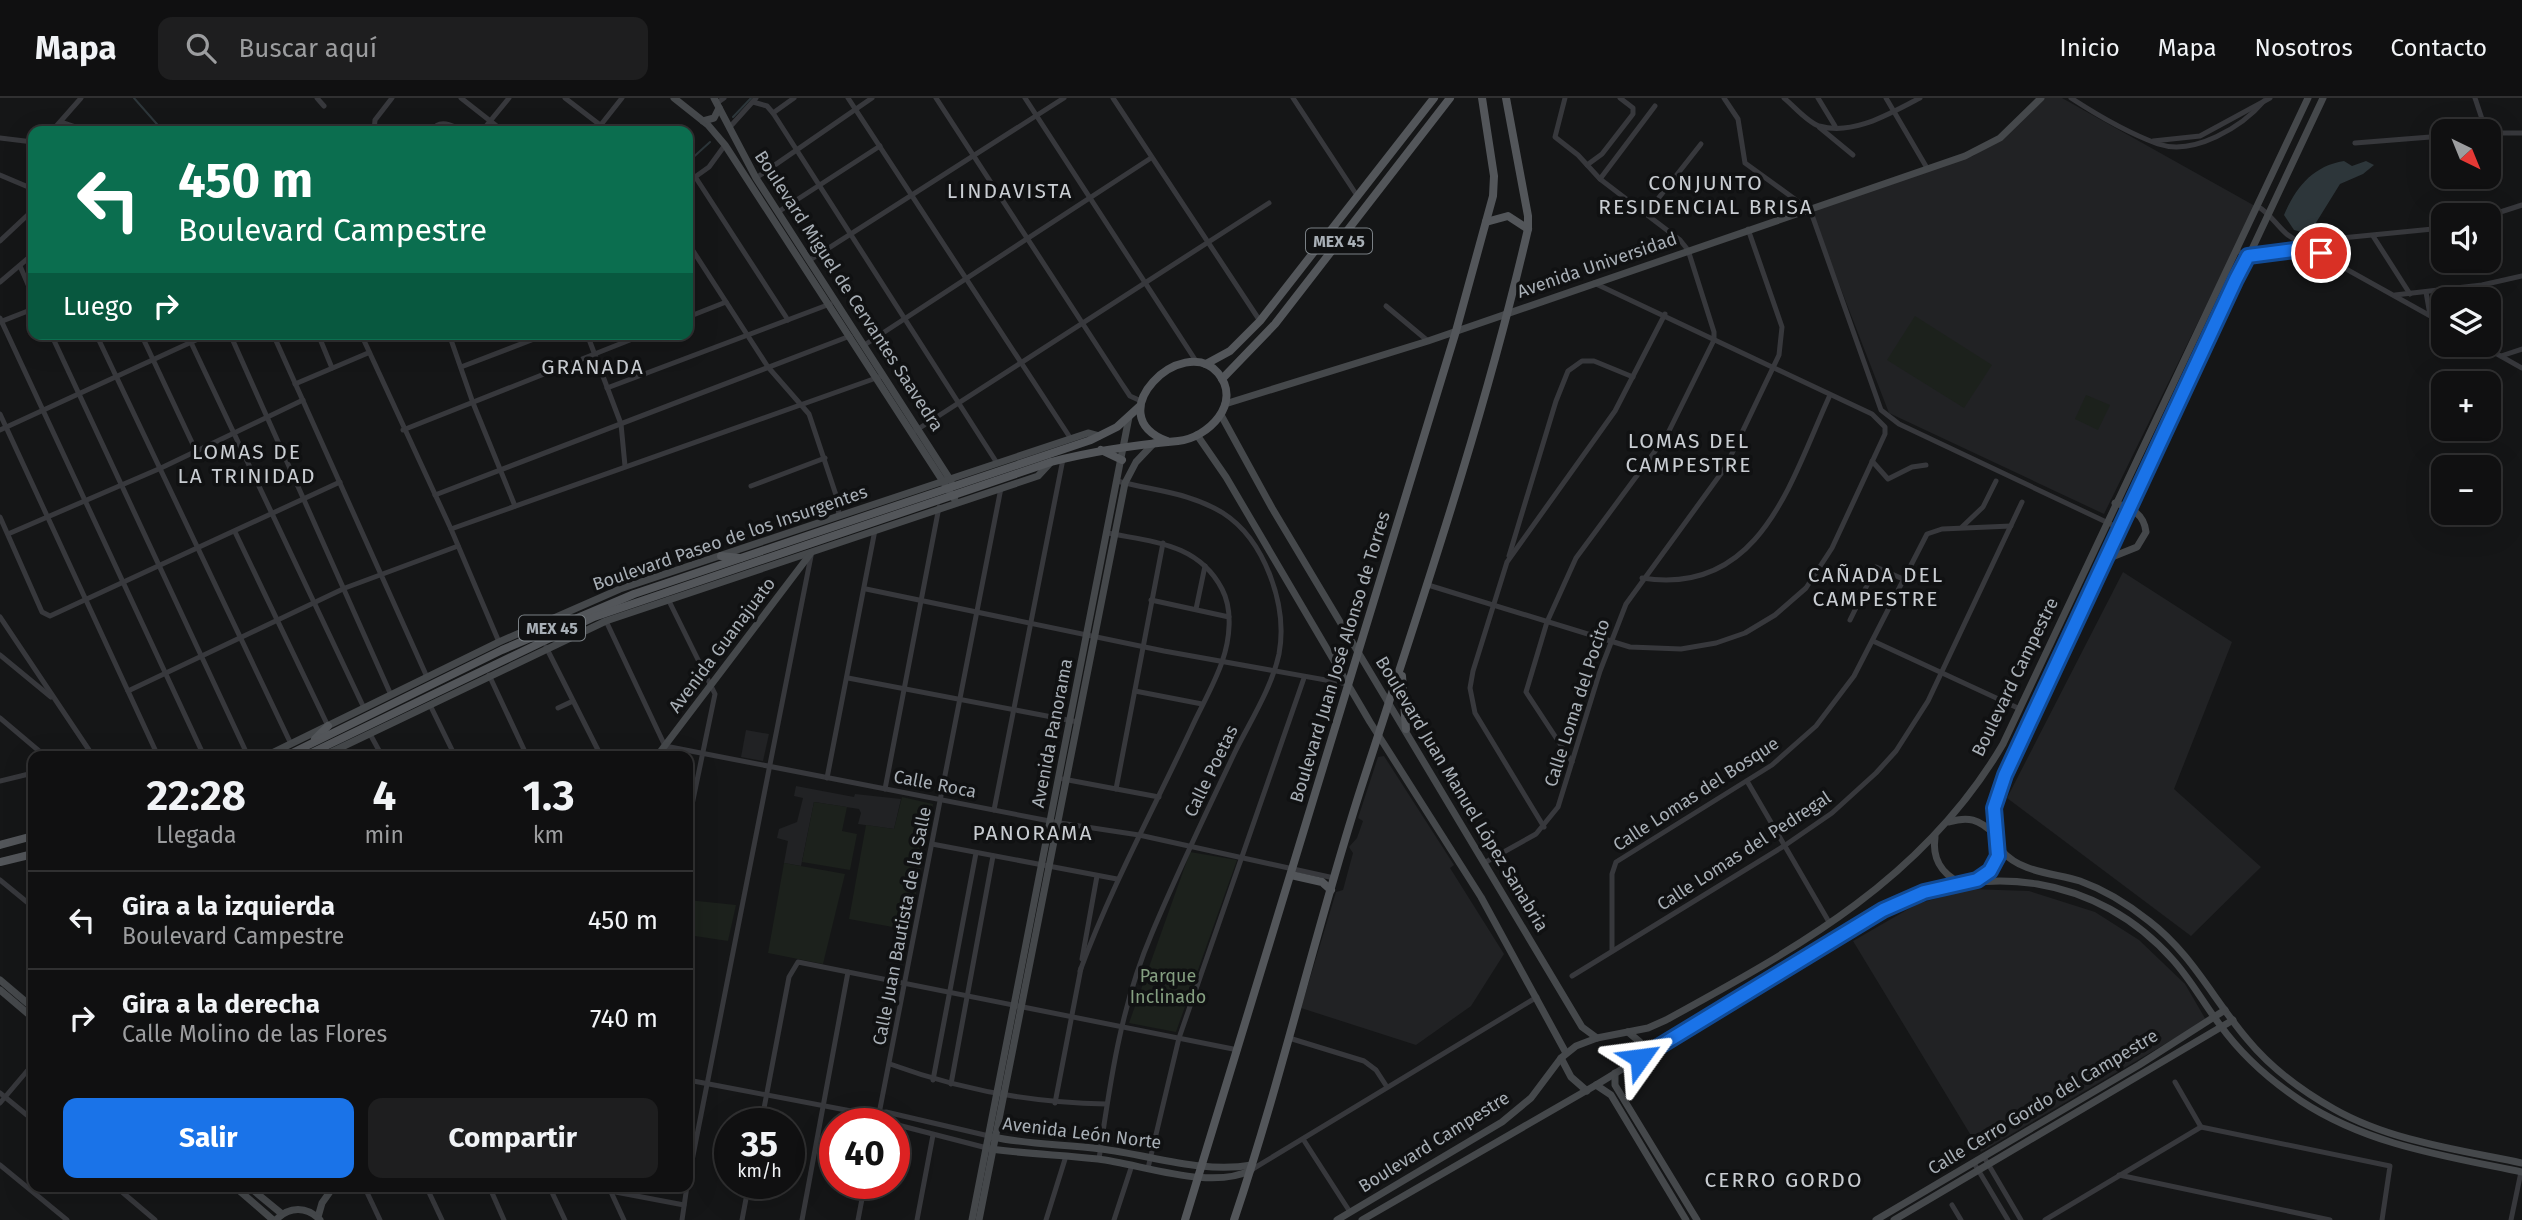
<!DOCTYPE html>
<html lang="es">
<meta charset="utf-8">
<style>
:root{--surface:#101011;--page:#1e1e1f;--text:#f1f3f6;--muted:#9c9d9f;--line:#303031;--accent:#1a73e8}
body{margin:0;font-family:"Fira Sans",sans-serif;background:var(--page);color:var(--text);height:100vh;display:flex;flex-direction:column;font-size:26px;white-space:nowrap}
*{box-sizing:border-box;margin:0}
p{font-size:23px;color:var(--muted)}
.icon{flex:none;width:38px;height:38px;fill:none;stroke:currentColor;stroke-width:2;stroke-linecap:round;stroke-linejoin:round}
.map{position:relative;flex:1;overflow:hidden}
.sheet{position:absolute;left:28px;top:653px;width:665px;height:441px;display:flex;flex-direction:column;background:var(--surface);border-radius:14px;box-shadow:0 7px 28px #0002,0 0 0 2px var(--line)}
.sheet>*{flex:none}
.banner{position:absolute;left:28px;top:28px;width:665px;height:214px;border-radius:14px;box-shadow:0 7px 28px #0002,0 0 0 2px var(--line);background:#0b6e4f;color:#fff;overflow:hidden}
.needle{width:46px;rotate:137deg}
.controls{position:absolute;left:2431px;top:21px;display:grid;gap:14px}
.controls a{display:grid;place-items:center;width:70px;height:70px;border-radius:14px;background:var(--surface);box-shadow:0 7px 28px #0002,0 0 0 2px var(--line);font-size:35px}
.speed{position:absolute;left:714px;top:1010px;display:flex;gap:14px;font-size:35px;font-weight:700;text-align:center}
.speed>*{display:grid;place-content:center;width:91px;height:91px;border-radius:50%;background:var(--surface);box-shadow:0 7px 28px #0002,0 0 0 2px var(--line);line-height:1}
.speed small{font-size:18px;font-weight:400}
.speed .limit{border:10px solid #d22;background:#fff;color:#111}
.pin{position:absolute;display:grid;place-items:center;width:60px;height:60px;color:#fff;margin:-30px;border:4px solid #fff;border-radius:50%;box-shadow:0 2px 7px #0007}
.me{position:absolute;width:77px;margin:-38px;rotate:59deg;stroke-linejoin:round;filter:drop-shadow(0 0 5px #0008)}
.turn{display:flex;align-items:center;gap:24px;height:147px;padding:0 35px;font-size:32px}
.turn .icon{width:91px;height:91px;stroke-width:2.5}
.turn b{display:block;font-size:49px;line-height:60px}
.then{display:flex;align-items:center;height:66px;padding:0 35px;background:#0003;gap:14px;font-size:26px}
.eta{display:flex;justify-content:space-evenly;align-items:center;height:119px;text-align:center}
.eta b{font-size:42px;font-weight:700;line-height:49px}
.button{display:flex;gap:14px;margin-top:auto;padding:14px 35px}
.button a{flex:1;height:80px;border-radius:14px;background:var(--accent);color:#fff;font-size:28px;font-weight:700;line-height:80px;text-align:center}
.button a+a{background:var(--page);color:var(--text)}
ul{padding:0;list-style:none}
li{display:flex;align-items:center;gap:21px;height:98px;padding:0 35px;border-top:2px solid var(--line)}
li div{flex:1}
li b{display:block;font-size:26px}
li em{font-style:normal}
header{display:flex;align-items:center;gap:42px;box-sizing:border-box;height:98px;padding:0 35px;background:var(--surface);border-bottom:2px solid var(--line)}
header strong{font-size:33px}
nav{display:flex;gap:38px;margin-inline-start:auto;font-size:24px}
.search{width:490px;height:63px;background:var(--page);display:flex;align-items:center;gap:18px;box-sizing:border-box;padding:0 24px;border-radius:14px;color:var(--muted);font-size:26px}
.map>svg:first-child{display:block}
</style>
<header>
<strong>Mapa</strong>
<div class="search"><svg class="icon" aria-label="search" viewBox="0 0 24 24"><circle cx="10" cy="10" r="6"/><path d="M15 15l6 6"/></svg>Buscar aquí</div>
<nav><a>Inicio</a><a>Mapa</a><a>Nosotros</a><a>Contacto</a></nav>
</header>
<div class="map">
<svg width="2522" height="1122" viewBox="0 0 2522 1122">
<rect width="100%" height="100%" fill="#151617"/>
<g fill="#212224">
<polygon points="2045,0 2062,0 2255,108 2104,416 1889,315 1810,111 1973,58 1999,41"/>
<polygon points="2123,474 2232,544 2174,691 2261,769 2191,838 2007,700"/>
<polygon points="746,632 769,636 763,663 741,659"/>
<polygon points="1384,658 1454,767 1450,770 1504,856 1471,908 1416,947 1301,910 1336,794 1343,792 1353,755 1349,749 1357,740 1363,723 1358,720 1378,659"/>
<polygon points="796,688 854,699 855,696 901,701 894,731 858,726 861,715 859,711 814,704 801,768 784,765 788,743 777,740 779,731 797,724 803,700 794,698"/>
<polygon points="1969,791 2029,793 2095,814 2139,842 2185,886 2206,922 1981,1054 1853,843 1917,806"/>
</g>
<g fill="#1c211c">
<polygon points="1915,218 1992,267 1964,310 1887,262"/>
<polygon points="2086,297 2110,307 2098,332 2075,321"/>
<polygon points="902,699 933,706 909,832 849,821 866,727 894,731"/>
<polygon points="814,704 847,709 842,733 857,736 850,772 802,764"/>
<polygon points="1190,754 1237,762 1176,934 1129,925"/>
<polygon points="784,765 845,776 823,866 768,855"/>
<polygon points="688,802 736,807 728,843 688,837"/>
</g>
<path fill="#2d363a" d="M2344,63L2352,68L2366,63L2374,67L2363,76L2340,86L2309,136L2294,132L2284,117C2296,89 2313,68 2344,63Z"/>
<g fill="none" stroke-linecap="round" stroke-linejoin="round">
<g stroke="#2d363a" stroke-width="2">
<polyline points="134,0 163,33"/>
<polyline points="733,19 751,0"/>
<polyline points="688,64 710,44"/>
</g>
<g stroke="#37383c" stroke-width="5">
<polyline points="317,0 324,8"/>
<polyline points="461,0 503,33"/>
<polyline points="565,0 608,33"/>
<polyline points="848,0 1071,341"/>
<polyline points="936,0 1120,283 1130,298 1141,303"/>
<polyline points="1025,0 1196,263"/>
<polyline points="1113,0 1260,223"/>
<polyline points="1293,0 1358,99"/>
<polyline points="1565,0 1555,39 1578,57 1600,81 1680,142 1688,152 1714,234 1714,242 1667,337 1576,460 1547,524 1526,594 1572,664"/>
<polyline points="1724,0 1738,21 1745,65 1807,110 1812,117 1881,312 1899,326 2121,431"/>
<path d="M1784,0C1794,8 1807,24 1819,28C1854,38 1890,15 1920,0"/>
<polyline points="1818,0 1835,28"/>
<polyline points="1886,0 1927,70"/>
<path d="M2071,0C2097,17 2128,35 2158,46C2194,58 2242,29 2264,3"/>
<polyline points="2475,0 2486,33"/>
<polyline points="753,4 767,8 773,15 997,365"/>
<polyline points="717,5 724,0"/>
<polyline points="773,15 794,0"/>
<polyline points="61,24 88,33"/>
<polyline points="1819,29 1853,57"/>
<polyline points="729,30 756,0"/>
<polyline points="52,33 81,0"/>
<polyline points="374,33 375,22 392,0"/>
<path d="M432,33C440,19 453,29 466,33"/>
<polyline points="482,33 509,0"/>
<polyline points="596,33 622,0"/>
<polyline points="2488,35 2522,35"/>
<polyline points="0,40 33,44"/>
<polyline points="2153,43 2200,38 2270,0"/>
<polyline points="2355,45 2443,38"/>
<polyline points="1587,67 1602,56 1633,16 1633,10 1620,0"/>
<polyline points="0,77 33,91"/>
<polyline points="696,80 788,222"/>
<polyline points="756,80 872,0"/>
<polyline points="1600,81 1655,8"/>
<polyline points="688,84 709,69 725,47"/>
<path d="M2257,108C2275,118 2281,138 2301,144L2443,130"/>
<polyline points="778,114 880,48"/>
<polyline points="1646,116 1701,46"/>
<polyline points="2488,118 2522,107"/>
<polyline points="2373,138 2410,196"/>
<polyline points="0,143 33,112"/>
<polyline points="688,145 768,269 809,316 837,400 839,418"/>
<path d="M2237,153C2261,164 2286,148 2312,152L2443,225"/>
<polyline points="2333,161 2335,142"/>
<polyline points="810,162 1064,0"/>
<polyline points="20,168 33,198"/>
<polyline points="0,184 33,156"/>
<polyline points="2426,194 2430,217"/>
<polyline points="2395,197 2482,187 2522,178"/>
<polyline points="1386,208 1428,243"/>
<polyline points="688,219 726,204"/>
<polyline points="0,220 204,658"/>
<polyline points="0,224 33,211"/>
<polyline points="51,236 248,658"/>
<polyline points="96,236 291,646"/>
<polyline points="141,236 196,353"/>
<polyline points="187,236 364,610"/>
<polyline points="230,236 391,597"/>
<polyline points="273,236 427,579"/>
<polyline points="318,236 332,270"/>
<polyline points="361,236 451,431 499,544"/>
<polyline points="449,236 473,305 515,408"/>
<polyline points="587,236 621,326 625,368"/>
<polyline points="866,246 1151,60"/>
<polyline points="2481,247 2522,270"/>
<polyline points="2501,258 2522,251"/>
<polyline points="461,269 547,236"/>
<polyline points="295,286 368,255"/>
<polyline points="607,290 830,206"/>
<polyline points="0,316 158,658"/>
<polyline points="0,332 209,236"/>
<polyline points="403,332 645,236"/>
<polyline points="915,333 1269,105"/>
<polyline points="1872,363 1888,381 1912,369 1926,367"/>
<polyline points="751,388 825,360"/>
<polyline points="435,397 850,238"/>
<polyline points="0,419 42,514 50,518 340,384"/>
<polyline points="1962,429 1983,409 1996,383"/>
<polyline points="451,431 879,279"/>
<polyline points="235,434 328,628"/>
<polyline points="8,436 161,370 303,302"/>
<polyline points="1509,458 1556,303 1568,273 1582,263 1594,263 1633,279"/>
<path d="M1642,480C1761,499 1791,382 1830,297"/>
<polyline points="1428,487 1630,549 1681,551 1716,545 1745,535 1775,517 1806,490 1832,450 1885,336 1885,329 1872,316 1594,185"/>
<polyline points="866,491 1164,553 1348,586"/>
<polyline points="668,501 715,596 688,726"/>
<polyline points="1151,502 1229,519"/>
<polyline points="1196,511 1205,468"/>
<polyline points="0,519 93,658"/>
<polyline points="1850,522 1876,469 1903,481"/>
<polyline points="606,523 665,648 1060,725 1139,737 1334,780"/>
<polyline points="1873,543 2020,611"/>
<polyline points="546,549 601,658"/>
<polyline points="0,557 51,599"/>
<polyline points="489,577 527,658"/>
<polyline points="848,580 1078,624"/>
<polyline points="128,593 345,490 458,448"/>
<polyline points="1135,593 1202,606"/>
<polyline points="430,607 455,658"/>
<polyline points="558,610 573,603"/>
<polyline points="0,620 45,658"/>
<polyline points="370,636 382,658"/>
<polyline points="827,680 875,432"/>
<polyline points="1063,681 1159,699"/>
<polyline points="0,683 33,675"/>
<polyline points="1747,683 1829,824"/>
<polyline points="885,691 939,409"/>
<polyline points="1116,691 1163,445"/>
<polyline points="994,712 1063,361"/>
<polyline points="1544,729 1475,615 1470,590 1473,573 1507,464 1615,313 1665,216"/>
<polyline points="932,746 1117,781"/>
<polyline points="1484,765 1536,736 1558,709 1600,573 1626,506 1725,370 1779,257 1782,229 1748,131"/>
<polyline points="0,782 33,809"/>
<polyline points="1612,853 1612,776 1616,764 1772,667 1816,628 1854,578 1927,436 1942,431 2011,428"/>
<polyline points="1082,861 1097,778"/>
<path d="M1080,873C1111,789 1153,712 1191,631C1201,609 1214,587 1222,564C1230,541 1233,512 1222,491C1198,445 1152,444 1108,435"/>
<polyline points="1572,878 1784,748 1832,715 1876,675 1896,653 1928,603 2022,404"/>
<polyline points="1289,940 1364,963 1376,972 1387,989"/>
<path d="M890,966C961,992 1030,1005 1106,1006"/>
<polyline points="688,982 867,1016 892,1026"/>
<polyline points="933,982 976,755"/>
<polyline points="2175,984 2201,1029 2390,1068 2382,1122"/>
<polyline points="951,986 993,758"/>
<polyline points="0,995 33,1022"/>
<polyline points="0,1005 33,966"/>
<polyline points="1055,1005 1081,870"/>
<polyline points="867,1016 886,1014 989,1038"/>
<polyline points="761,1026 789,879 798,864 1238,952"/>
<polyline points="877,1026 1001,390"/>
<polyline points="894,1026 987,1050"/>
<polyline points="1303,1041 1350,1114"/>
<polyline points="1984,1059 2021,1122"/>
<path d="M1099,1061C1110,984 1121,907 1152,835C1178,773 1207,713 1236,652C1251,622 1272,589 1279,556C1288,508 1265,442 1223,415C1189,394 1154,393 1117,383"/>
<polyline points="1974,1065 2008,1122"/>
<polyline points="0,1067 67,1122"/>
<polyline points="1148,1070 1179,940 1304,580"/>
<polyline points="1251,1072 1537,899"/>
<polyline points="2119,1077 2330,1122"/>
<polyline points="688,1083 811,458"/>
<polyline points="115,1088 155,1122"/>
<polyline points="364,1088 380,1122"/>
<polyline points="426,1088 442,1122"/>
<polyline points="489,1088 504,1122"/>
<polyline points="549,1088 565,1122"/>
<polyline points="584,1088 684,1107"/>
<polyline points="611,1094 624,1122"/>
<polyline points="1952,1107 1961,1122"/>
<polyline points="682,1122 687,1088"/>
<polyline points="742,1122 749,1085"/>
<polyline points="802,1122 848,874"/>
<polyline points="858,1122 865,1085"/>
<polyline points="917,1122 933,1037"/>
<polyline points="1046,1122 1066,1058"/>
<polyline points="1114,1122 1132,1067"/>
<polyline points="2045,1122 2201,1029"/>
<polyline points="2511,1122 2521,1074"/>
</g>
<g stroke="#45484b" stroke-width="7">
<polyline points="674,0 708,27 725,47 955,402"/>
<polyline points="714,0 756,80 951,383"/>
<path d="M2323,0L2005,677C1996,699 1985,732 2002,753C2021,775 2055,775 2080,783C2105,792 2129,807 2149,823C2192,856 2213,901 2247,941C2270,969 2302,993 2334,1011C2390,1043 2460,1052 2522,1065"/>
<polyline points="703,23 714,20 719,10"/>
<polyline points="1225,306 1428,243 1965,58 2000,40 2041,0"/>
<polyline points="1221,317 1272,410 1582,929 1597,940"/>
<polyline points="1197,337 1226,379 1370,624 1481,799 1566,955"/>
<path d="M2107,461L2137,449L2146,434C2144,416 2132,410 2115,405"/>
<polyline points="266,658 499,544 620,491 1088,335 1099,338"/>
<polyline points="323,658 606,523 1038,378 1051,364"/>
<polyline points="657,658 811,455"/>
<path d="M1949,724C1968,718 1979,721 1994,736"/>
<path d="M1935,739C1932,761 1941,775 1960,785"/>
<polyline points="1977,782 1994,768 1997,747"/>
<polyline points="0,882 33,910"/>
<polyline points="0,892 33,920"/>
<polyline points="1628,934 1640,944 1640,960"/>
<polyline points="1561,960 1571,979 1587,993"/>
<polyline points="1615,975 1615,987 1697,1122"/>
<polyline points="1596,987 1611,997 1686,1122"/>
<path d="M993,1039C1030,1047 1065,1046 1101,1051C1151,1057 1202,1076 1252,1067"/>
<path d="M991,1051C1027,1056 1062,1057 1098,1061C1141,1066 1211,1093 1251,1072"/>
<polyline points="234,1088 273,1122"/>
<polyline points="248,1088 282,1116"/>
<polyline points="318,1119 322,1105 334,1088"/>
<path d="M276,1122C289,1108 307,1108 320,1122"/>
<polyline points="972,1122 1129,319"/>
<polyline points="979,1122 1125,385 1136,364 1154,345"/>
<path d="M1337,1122L1502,1024L1531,1000L1561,960L1576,948L1597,940L1648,930L1666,922C1799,849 1924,781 2003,646L2308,0"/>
<path d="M1362,1122L1596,987L1883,812C1983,761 2098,777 2173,862C2191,882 2204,906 2220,927C2241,956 2271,983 2301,1003C2368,1047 2445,1058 2522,1074"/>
<polyline points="1876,1122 2139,967 2225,912"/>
<polyline points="1894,1122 2233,922"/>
</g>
<g stroke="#53565a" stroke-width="8">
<polyline points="1486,124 1508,118 1528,131"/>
<polyline points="1206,266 1230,253 1260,223 1434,0"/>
<polyline points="1222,281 1275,226 1450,0"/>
<polyline points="1101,352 1122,362"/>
<polyline points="721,458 740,460"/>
<polyline points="1402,578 1406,631"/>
<polyline points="315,641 328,628"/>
<polyline points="286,658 502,552 634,496 1091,342 1117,329 1140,308"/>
<path d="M305,658L594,519L1051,364C1093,353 1135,347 1178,343C1208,340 1243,305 1218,275C1183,234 1097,317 1167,343"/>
<polyline points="0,747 33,738"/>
<polyline points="0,764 33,756"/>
<polyline points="1291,777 1322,784 1331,792"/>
<polyline points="1185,1122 1456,233 1493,98 1494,78 1482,0"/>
<path d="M1234,1122C1282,980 1315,833 1361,690C1421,505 1484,321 1528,131V118L1506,0"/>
</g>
</g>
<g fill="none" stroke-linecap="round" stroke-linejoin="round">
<g stroke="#114b97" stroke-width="18">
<polyline id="route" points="1640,960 1883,812 1924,794 1977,782 1990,773 1998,758 1994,710 2005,677 2236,181 2248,158 2302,151 2321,155"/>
</g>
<use href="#route" stroke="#1a73e8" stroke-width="12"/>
</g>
<g text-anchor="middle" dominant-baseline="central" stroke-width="7" stroke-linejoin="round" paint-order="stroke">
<g fill="#101112" stroke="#7a8085" stroke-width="2">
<rect x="1306" y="130.5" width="66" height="25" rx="5"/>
<rect x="519" y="517.5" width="66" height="25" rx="5"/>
</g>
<g font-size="16" font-weight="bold" fill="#a8afb6">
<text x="1339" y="143">MEX 45</text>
<text x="552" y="530">MEX 45</text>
</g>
<g font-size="18" fill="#a8afb6" stroke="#101112">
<text transform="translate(1597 167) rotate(-19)">Avenida Universidad</text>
<text transform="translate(849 193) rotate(57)">Boulevard Miguel de Cervantes Saavedra</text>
<text transform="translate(730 440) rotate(-19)">Boulevard Paseo de los Insurgentes</text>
<text transform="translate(722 547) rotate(-53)">Avenida Guanajuato</text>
<text transform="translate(1340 559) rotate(-73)">Boulevard Juan José Alonso de Torres</text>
<text transform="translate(2015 579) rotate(-64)">Boulevard Campestre</text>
<text transform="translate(1577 605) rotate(-72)">Calle Loma del Pocito</text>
<text transform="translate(1052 635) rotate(-79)">Avenida Panorama</text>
<text transform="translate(1211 673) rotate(-64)">Calle Poetas</text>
<text transform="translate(935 686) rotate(11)">Calle Roca</text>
<text transform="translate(1462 696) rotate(59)">Boulevard Juan Manuel López Sanabria</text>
<text transform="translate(1696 696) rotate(-33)">Calle Lomas del Bosque</text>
<text transform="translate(1744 753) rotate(-33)">Calle Lomas del Pedregal</text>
<text transform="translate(902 828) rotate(-79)">Calle Juan Bautista de la Salle</text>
<text transform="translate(2043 1004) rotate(-31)">Calle Cerro Gordo del Campestre</text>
<text transform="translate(1082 1035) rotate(7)">Avenida León Norte</text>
<text transform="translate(1434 1044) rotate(-32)">Boulevard Campestre</text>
</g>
<g font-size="18" fill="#859f81" stroke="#101112">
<text x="1168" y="878">Parque<tspan x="1168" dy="21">Inclinado</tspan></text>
</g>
<g font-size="21" letter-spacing="2" fill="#c9cdd2" stroke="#101112">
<text x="1706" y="85">CONJUNTO<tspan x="1706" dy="24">RESIDENCIAL BRISA</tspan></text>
<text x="1010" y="93">LINDAVISTA</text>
<text x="593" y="269">GRANADA</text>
<text x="1689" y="343">LOMAS DEL<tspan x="1689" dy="24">CAMPESTRE</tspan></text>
<text x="247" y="354">LOMAS DE<tspan x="247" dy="24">LA TRINIDAD</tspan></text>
<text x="1876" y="477">CAÑADA DEL<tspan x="1876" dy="24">CAMPESTRE</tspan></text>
<text x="1033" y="735">PANORAMA</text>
<text x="1784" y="1082">CERRO GORDO</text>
</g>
</g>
</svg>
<div class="controls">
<a><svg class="needle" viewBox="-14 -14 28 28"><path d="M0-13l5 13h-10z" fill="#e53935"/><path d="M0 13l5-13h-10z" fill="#9c9d9f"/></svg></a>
<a><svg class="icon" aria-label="sound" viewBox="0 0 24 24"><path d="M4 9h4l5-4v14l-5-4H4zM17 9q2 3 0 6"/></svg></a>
<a><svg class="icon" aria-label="layers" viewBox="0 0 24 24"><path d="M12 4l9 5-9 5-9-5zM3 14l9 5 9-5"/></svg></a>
<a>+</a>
<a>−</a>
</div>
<div class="speed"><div>35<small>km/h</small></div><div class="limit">40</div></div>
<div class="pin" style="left:2321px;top:155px;background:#d93025"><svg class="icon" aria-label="arrive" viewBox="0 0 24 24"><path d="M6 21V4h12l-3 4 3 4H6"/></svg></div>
<svg class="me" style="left:1640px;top:960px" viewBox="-20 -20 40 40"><path d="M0-17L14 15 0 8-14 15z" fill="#1a73e8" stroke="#fff" stroke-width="4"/></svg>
<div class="banner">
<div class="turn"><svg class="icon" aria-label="left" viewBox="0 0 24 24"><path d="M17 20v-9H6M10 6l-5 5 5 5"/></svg><div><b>450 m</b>Boulevard Campestre</div></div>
<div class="then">Luego<svg class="icon" aria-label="right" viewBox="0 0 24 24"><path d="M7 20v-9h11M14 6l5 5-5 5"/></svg></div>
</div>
<section class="sheet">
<div class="eta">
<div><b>22:28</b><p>Llegada</p></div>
<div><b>4</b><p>min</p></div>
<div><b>1.3</b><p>km</p></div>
</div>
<ul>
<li><svg class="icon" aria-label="left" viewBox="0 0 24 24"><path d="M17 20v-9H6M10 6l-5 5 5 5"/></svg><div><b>Gira a la izquierda</b><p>Boulevard Campestre</p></div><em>450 m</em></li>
<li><svg class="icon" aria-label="right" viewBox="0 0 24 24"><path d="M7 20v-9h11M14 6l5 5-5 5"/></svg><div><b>Gira a la derecha</b><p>Calle Molino de las Flores</p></div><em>740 m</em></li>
</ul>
<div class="button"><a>Salir</a><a>Compartir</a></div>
</section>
</div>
